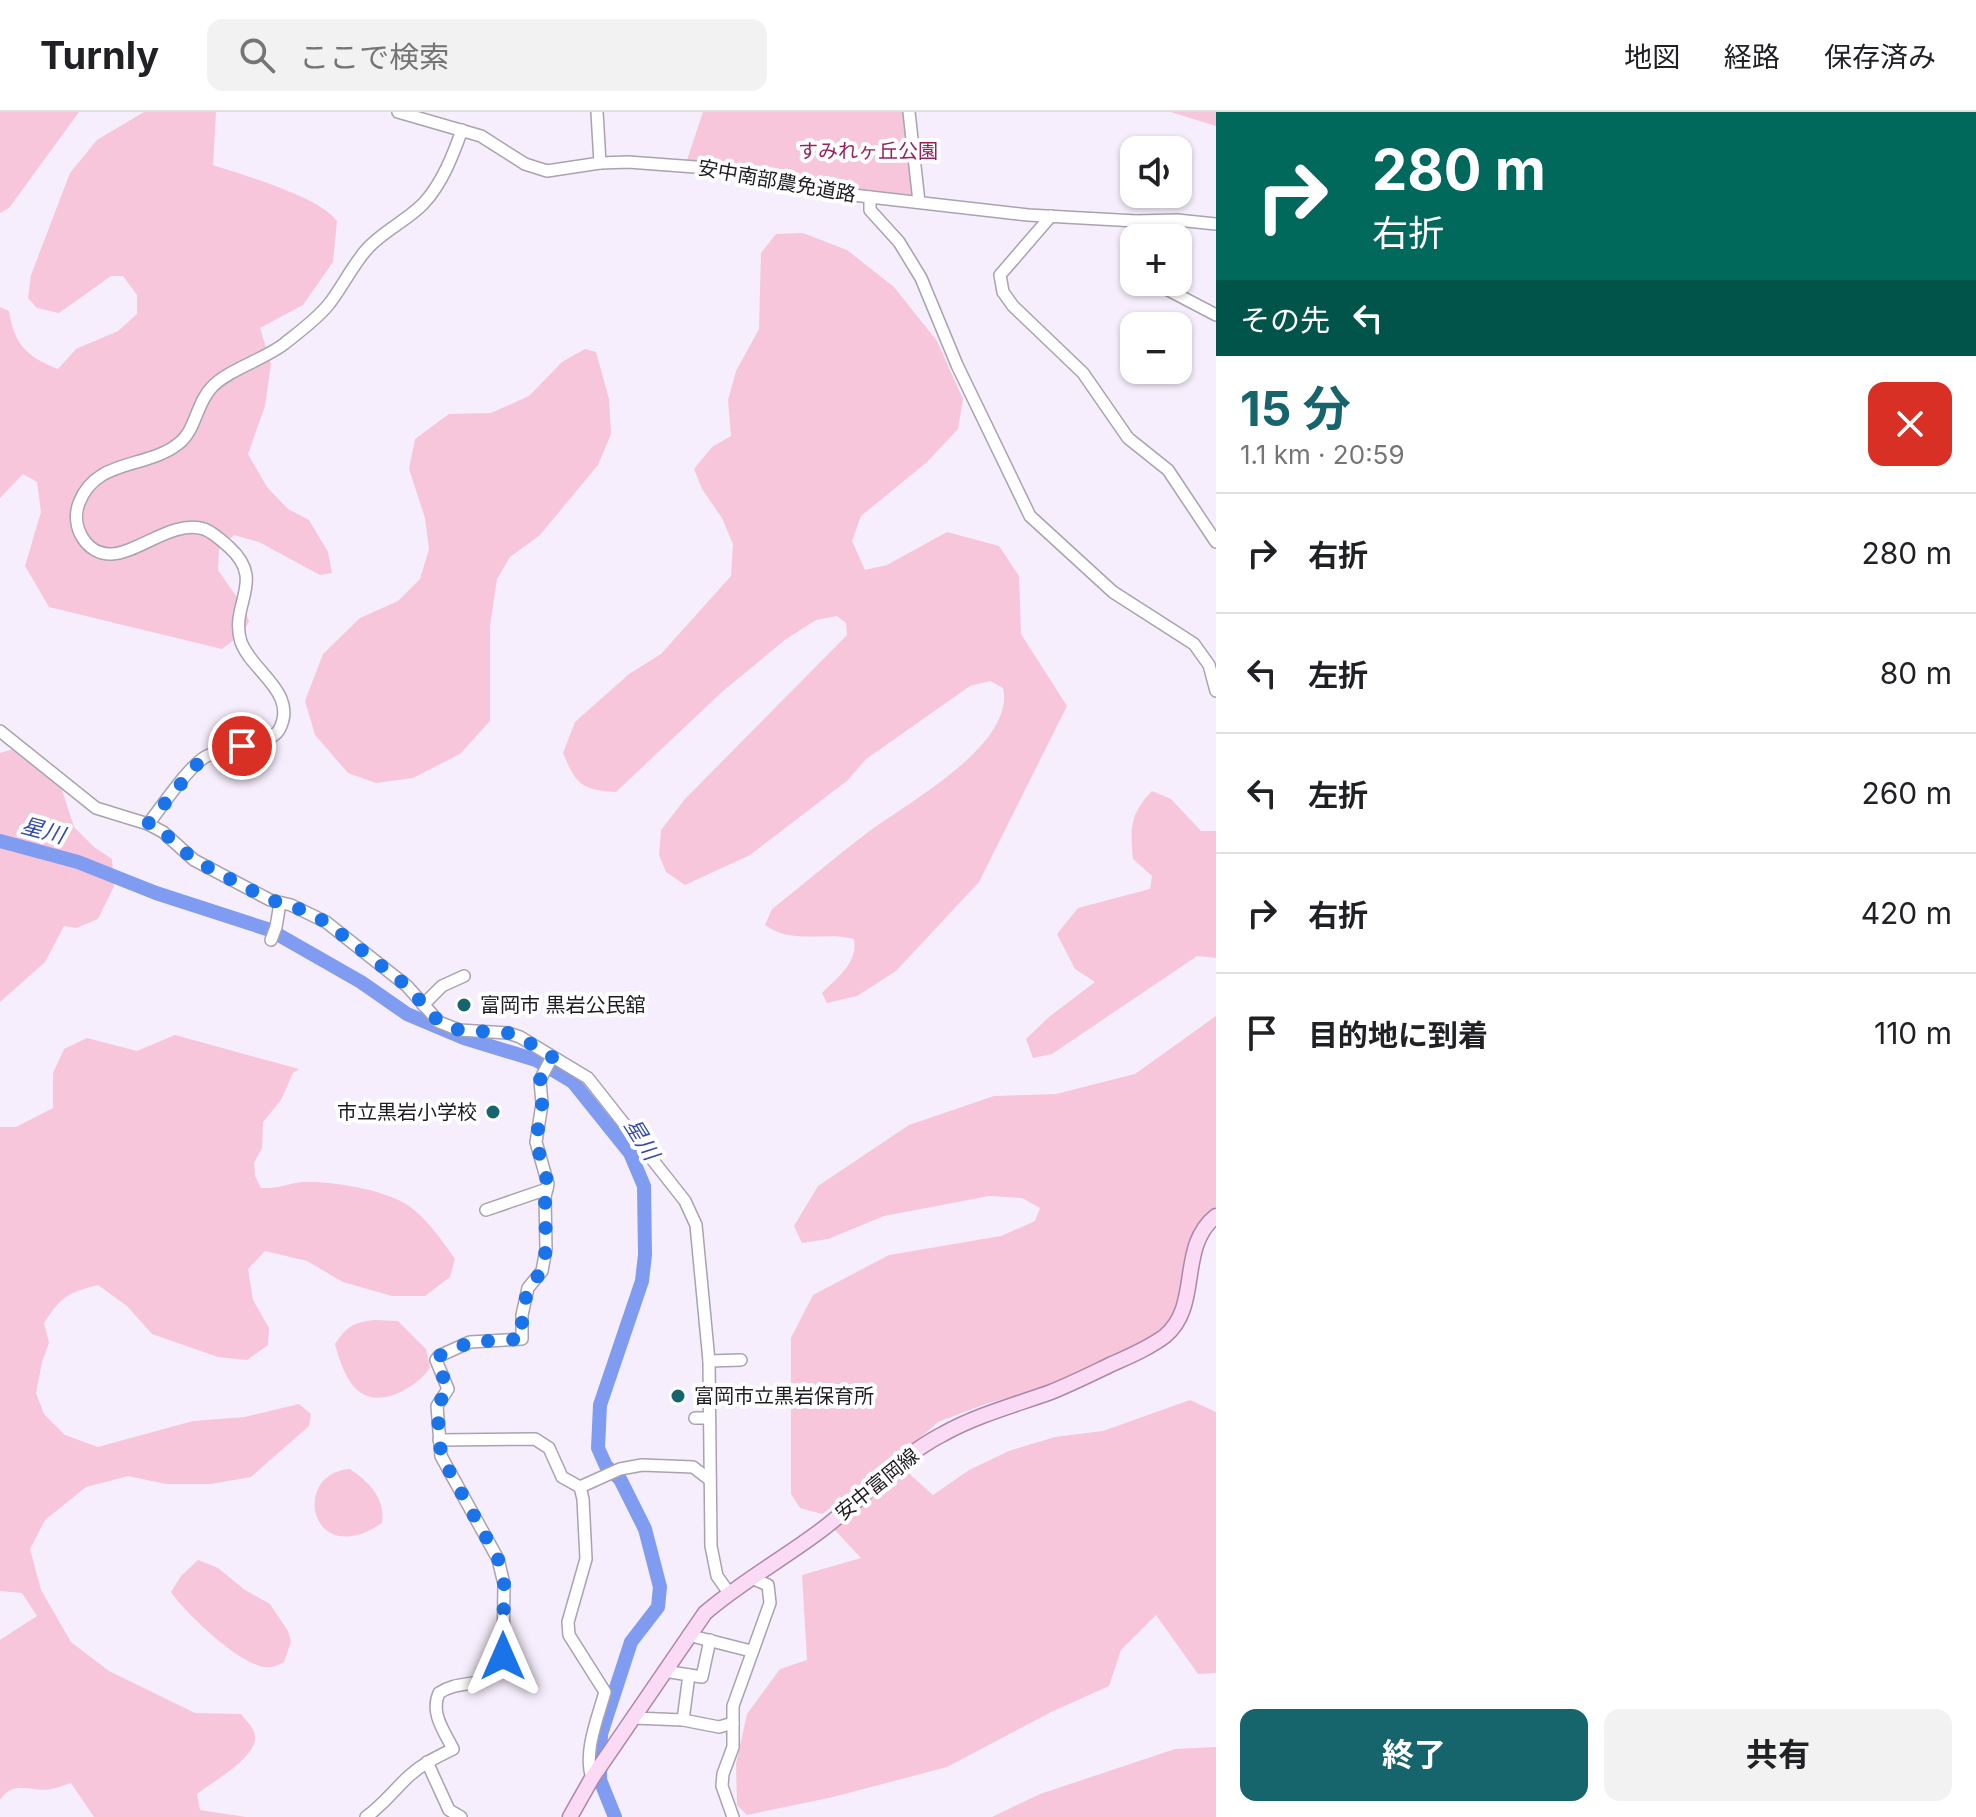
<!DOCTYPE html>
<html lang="ja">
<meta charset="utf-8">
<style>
:root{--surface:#fff;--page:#f2f2f2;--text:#202124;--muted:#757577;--line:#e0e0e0;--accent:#16646c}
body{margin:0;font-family:Inter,"Noto Sans JP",sans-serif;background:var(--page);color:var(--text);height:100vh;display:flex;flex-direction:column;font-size:30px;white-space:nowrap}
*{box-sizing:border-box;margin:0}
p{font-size:26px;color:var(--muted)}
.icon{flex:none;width:44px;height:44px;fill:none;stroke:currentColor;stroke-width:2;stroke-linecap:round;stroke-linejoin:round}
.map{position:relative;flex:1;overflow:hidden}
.details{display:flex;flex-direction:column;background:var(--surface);width:760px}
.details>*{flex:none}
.hud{background:#00695c;color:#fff;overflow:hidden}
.fabs{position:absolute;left:1120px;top:24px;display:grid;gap:16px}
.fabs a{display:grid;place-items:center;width:72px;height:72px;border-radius:16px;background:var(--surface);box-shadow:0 2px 6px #0004;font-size:40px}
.pin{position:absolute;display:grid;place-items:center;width:68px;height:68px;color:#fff;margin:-34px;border:4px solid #fff;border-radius:50%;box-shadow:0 2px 8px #0007}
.me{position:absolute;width:88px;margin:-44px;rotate:0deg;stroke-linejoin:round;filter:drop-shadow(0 0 6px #0008)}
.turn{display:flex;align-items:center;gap:28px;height:168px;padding:0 24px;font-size:36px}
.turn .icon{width:104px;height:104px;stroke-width:2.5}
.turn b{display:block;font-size:56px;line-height:68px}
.then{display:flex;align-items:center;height:76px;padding:0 24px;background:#0003;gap:16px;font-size:30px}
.round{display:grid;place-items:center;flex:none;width:84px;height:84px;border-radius:16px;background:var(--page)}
.summary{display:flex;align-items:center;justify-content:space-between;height:136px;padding:0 24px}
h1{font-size:48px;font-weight:700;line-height:60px;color:var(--accent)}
.primary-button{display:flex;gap:16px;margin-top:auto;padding:16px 24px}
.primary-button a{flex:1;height:92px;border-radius:16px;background:var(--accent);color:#fff;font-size:32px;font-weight:700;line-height:92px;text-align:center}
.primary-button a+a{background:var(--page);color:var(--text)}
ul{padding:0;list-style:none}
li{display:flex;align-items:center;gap:24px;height:120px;padding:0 24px;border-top:2px solid var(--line)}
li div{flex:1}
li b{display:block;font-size:30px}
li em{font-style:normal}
header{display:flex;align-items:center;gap:48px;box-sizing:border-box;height:112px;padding:0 40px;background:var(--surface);border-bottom:2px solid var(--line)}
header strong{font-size:38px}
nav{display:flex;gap:44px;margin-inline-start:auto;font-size:28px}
.search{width:560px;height:72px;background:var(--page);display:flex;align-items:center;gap:20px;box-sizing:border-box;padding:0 28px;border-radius:16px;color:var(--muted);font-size:30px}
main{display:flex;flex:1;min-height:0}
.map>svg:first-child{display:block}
</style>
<header>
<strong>Turnly</strong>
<div class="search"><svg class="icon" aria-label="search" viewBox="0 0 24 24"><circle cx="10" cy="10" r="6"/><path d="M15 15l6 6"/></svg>ここで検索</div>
<nav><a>地図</a><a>経路</a><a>保存済み</a></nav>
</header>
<main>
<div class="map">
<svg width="1216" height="1705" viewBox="0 0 1216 1705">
<rect width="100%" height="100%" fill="#f6eefc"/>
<g fill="#f7c6da">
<polygon points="0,0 79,0 9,96 0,101"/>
<path d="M144,0H216L213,53C245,64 319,84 337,109L333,150L303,193L260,216L271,252L265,294L248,342L267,375L288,397L309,408L328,440L332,461L320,463L259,430L234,423L219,437L218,458L243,494L249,509L242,522L222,537L49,495L25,454L41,400L37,370L23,362L0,386V195L9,199C14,232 27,245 58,257L76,237L118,219L137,202V183L123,164H111L59,201L37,196L28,186L31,163L70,61L97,28Z"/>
<polygon points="703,0 907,0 914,83 912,86 781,65 725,50 687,48"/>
<polygon points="1171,0 1216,0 1216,14"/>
<path d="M803,121L847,138L894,175L937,229L963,287L958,317L927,350L861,404L852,429L865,458L887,453L947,420L999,434L1019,464L1021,522L1067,594L979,770L896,859L857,884L827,891L822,881C838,865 858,851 854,827C825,819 791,833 765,813L772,797C804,772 835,745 867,721C905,692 1016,633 1003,576L990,569L970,574L866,647L848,668L750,743L685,773L666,760L659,743L661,718L685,687L847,523L846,511L837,504L816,508L786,527L723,579L616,680C581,678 576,672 563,641L575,610L629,562L661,542L731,464L733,432L722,406L702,377L694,357L712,335L731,324L728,288L736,259L759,217L761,141L776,122Z"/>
<polygon points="585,237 596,240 609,287 611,322 598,353 540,423 510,445 497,467 490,514 490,609 460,642 413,666 376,671 348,661 315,623 305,589 323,542 360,506 398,489 420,467 429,437 425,406 409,357 415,327 449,302 491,301 529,284 562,250"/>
<polygon points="20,635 43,648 62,678 74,715 94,735 112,747 114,774 98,807 76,816 64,814 45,850 0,890 0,641"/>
<path d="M1152,679L1171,687L1201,719H1216V846L1197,844L1052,942L1033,946L1026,927L1049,905L1095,870L1075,857L1057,822L1078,796L1150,777L1152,764L1133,747C1130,716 1130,702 1152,679Z"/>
<polygon points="1216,904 1216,1099 1180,1195 1163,1220 1142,1233 1054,1274 988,1291 938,1310 897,1346 822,1402 800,1396 791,1382 791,1226 813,1183 889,1143 1001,1124 1035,1109 1040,1096 1022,1086 989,1084 884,1104 828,1127 802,1131 794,1114 818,1074 909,1013 994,984 1056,982 1135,962"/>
<path d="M175,923L299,957L293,961L281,988L263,1010L262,1036L254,1051L255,1064L261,1076C279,1077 289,1071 303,1070C331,1069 382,1077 406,1092C426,1105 441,1127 455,1147L450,1165L425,1184H392L343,1170L307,1149L265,1139L248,1157L253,1188L269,1216L268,1233L247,1248L218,1245L152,1222L127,1194L98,1173C67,1181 62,1184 44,1211L49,1231L42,1250L36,1281L44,1302L65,1323L98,1335L193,1309L245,1305L299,1292L311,1302L309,1314L251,1365L211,1372H166L128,1364L86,1375L45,1408L30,1437L41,1478L71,1530L109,1559L195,1601L241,1602C246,1609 254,1615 255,1624C258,1645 212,1670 197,1682L200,1698L246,1705H94L71,1671C64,1673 57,1676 51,1677C32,1681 13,1667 0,1688V1528L37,1504L22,1481L0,1479V1015H16L53,996V961L64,937L87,926L137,939Z"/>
<path d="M374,1208L398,1209L426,1237L430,1256C421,1268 410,1276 396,1282C357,1297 344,1265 335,1232C346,1215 354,1210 374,1208Z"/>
<polygon points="1190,1288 1216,1300 1216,1561 1198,1562 1156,1503 1121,1538 1109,1574 1051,1600 947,1655 833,1685 747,1703 737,1693 736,1652 747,1602 780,1557 807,1548 802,1463 861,1446 833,1416 905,1358 933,1383 969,1358 1009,1339 1055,1325 1103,1319"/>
<path d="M350,1357C370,1371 385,1386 382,1411C310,1460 290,1361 350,1357Z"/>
<path d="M198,1448L218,1456L245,1478L270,1492L288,1519L291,1530L284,1550C280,1552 277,1554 272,1555C247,1561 185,1501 171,1480L181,1464Z"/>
<polygon points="1216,1635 1216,1705 992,1705 1040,1682 1175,1637"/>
</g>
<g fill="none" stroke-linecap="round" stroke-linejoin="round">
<polyline stroke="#809cf1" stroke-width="14" points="0,729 78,750 156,781 270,818 361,870 407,902 464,926 536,948 573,970 630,1041 644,1074 645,1143 642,1169 600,1293 598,1336 606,1354 620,1367 645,1417 660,1475 658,1495 631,1530 601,1622 600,1668 615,1705"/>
<g stroke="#a9a2af" stroke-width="14">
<g id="minor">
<polyline points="398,0 481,24 525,52 547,59 600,51 628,50 722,57 797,76 870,85 1028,103 1136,109 1177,108 1216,112"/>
<polyline points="597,0 600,51"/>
<polyline points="909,0 919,90"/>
<polyline points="870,85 870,98 899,130 921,166 957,253 1030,404 1113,480 1194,532 1209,553 1216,579"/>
<polyline points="1051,104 1000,163 1003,180 1013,194 1083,261 1128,326 1168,358 1216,430"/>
<polyline points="1136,109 1136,126"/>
<polyline points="1153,170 1216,203"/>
<polyline points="0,619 96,696 148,712 163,720 194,748 270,788 291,793 326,810 407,874 439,910 459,918 508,921 520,925 588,966 685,1089 696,1113 709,1249 711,1434 717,1464 729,1481"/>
<path d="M148,712C161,696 190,652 207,644C225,635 269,634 279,618C299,581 252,560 241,530C229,492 267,469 229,435C222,429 213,420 204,417C174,407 138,441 112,442C86,443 70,414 79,391C96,346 146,357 178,332C196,319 196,291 212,275C228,258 263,248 284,232C299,220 317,207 329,192C343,174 352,154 367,137C382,120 406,109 423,92C442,72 453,43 462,18"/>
<polyline points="271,828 276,815 280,791"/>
<polyline points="423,893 442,874 464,864"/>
<polyline points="486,1098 547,1077"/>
<polyline points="709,1249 741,1248"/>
<polyline points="709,1283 742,1281"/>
<polyline points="695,1306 709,1306"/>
<path d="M439,1328L535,1327L549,1336L562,1365L580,1375L583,1387L586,1447L568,1510L569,1523L605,1580C598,1605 583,1641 592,1666"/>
<polyline points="580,1375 620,1357 642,1353 693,1355 710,1368"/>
<polyline points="688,1523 751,1539"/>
<polyline points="664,1559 702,1565 710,1528"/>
<polyline points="634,1606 683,1608 719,1615 733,1611"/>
<polyline points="683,1608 689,1563"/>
<polyline points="427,1650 449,1698 461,1705"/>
<path d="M366,1705C383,1693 394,1678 409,1664C422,1652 437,1645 453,1637C444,1619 430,1601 439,1581C464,1564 491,1582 503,1544L504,1472L498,1447L441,1344L437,1294L448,1277L436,1248L439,1244L470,1230L522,1227V1203L528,1176L542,1159L546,1137L545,1085L548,1072L536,1030L542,992L540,968L552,945"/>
<polyline points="733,1705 722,1674 723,1662 733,1635 733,1594 770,1491 768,1473 751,1466"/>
</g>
</g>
<g stroke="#ab88a6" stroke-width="17">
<path id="major" d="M570,1705L592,1666L705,1501C742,1469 785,1446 824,1416C863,1386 898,1345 943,1322C977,1303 1015,1293 1051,1280C1071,1272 1091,1262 1112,1252C1130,1244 1149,1236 1165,1224C1202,1193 1177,1135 1216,1104"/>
</g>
<use href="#minor" stroke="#fff" stroke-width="11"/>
<use href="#major" stroke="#fadaf4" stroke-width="14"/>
</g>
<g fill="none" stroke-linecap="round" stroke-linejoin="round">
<polyline stroke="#1a73e8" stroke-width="14" stroke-dasharray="0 25.2" points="242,634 203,645 148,712 163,720 194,748 270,788 291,793 326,810 407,874 439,910 459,918 508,921 520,925 552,945 540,968 542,992 536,1030 548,1072 545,1085 546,1137 542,1159 528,1176 522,1203 522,1227 470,1230 439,1244 436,1248 448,1277 437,1294 441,1344 498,1447 504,1472 503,1544"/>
</g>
<g fill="#16646c" stroke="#fff" stroke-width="3">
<circle cx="464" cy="893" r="8"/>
<circle cx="493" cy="1000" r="8"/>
<circle cx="678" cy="1284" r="8"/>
</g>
<g text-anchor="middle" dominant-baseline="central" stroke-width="8" stroke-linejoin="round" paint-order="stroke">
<g font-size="20" fill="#94215e" stroke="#fff">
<text x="868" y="39">すみれヶ丘公園</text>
</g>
<g font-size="20" fill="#201d22" stroke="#fff">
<text transform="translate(777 69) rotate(10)">安中南部農免道路</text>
<text transform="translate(877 1372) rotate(-39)">安中富岡線</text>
</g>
<g font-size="20" fill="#201d22" stroke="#fff" text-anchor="start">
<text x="480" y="893">富岡市 黒岩公民舘</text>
<text x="477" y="1000" text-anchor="end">市立黒岩小学校</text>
<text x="694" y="1284">富岡市立黒岩保育所</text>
</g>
<g font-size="22" font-style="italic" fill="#344aad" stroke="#fff">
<text transform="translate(43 718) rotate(15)">星川</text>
<text transform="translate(642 1027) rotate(58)">星川</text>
</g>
</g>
</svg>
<div class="fabs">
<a><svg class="icon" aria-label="sound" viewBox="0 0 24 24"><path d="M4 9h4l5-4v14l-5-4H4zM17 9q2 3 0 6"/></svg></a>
<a>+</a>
<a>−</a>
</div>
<div class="pin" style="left:242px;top:634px;background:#d93025"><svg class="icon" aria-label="arrive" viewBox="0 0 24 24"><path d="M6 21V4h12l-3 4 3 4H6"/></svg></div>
<svg class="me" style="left:503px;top:1544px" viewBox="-20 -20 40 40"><path d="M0-17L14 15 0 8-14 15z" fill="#1a73e8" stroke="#fff" stroke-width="4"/></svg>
</div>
<section class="details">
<div class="hud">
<div class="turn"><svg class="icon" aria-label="right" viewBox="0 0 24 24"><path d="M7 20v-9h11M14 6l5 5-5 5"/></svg><div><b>280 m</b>右折</div></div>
<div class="then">その先<svg class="icon" aria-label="left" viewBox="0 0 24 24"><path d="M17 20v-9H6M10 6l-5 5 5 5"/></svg></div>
</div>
<div class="summary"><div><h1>15 分</h1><p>1.1 km · 20:59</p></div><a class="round" style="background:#d93025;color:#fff"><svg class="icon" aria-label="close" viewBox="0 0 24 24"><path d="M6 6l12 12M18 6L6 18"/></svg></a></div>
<ul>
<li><svg class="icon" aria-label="right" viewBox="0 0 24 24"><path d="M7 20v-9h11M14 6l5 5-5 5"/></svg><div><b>右折</b></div><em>280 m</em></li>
<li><svg class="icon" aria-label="left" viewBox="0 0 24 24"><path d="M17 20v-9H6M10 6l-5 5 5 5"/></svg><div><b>左折</b></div><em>80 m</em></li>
<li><svg class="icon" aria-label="left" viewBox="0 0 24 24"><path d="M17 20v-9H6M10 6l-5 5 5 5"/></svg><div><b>左折</b></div><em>260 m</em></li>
<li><svg class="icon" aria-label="right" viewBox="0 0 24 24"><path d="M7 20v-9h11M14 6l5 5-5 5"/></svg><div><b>右折</b></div><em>420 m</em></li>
<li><svg class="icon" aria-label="arrive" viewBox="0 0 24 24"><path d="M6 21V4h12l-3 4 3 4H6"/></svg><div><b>目的地に到着</b></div><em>110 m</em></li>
</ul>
<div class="primary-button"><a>終了</a><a>共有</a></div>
</section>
</main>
